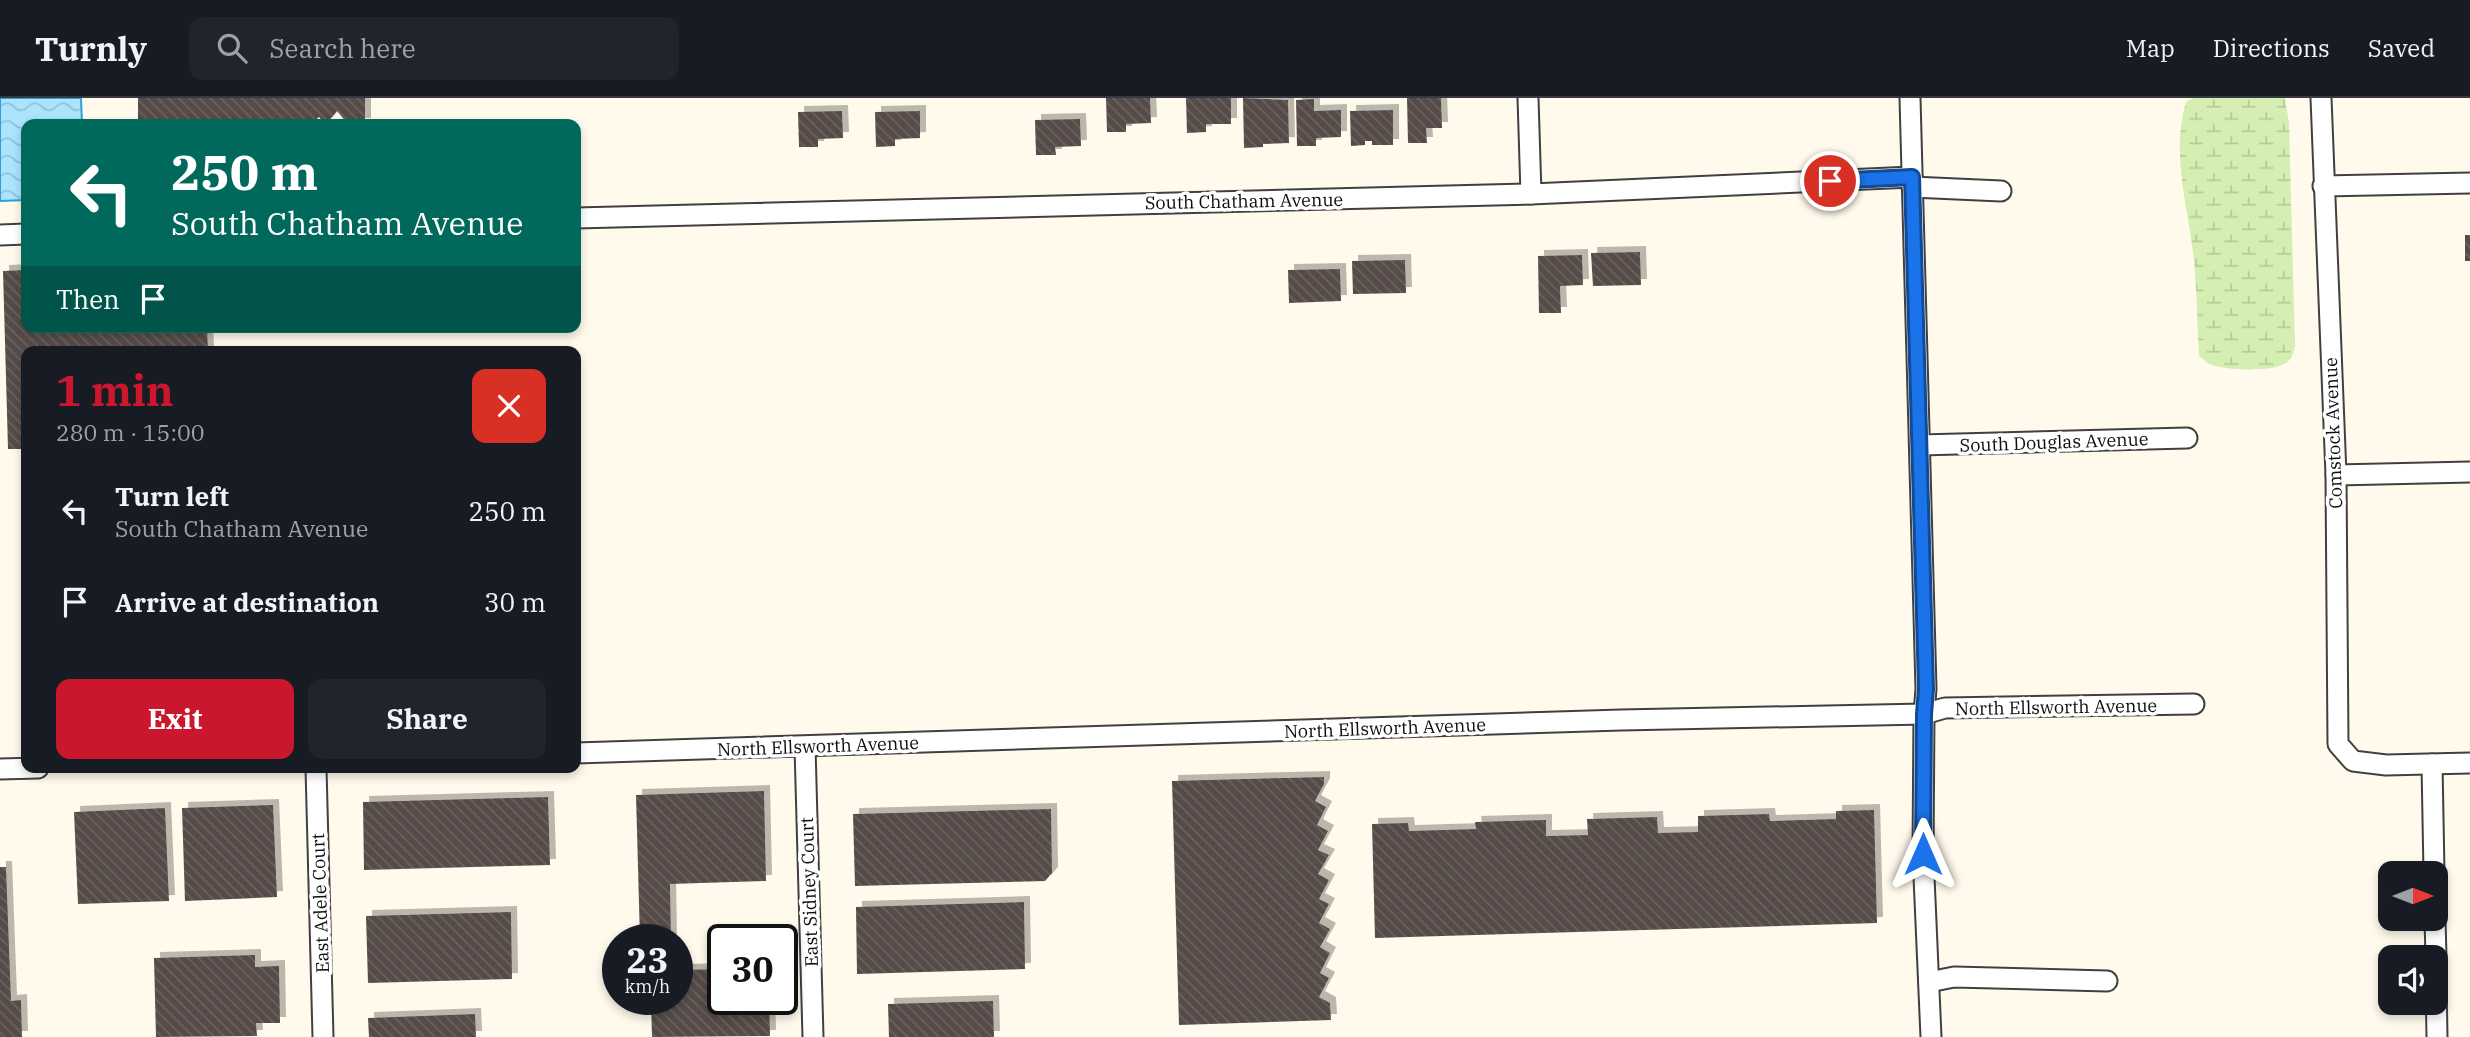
<!DOCTYPE html>
<meta charset="utf-8">
<style>
:root{--surface:#171b24;--page:#20242c;--text:#f1f3f6;--muted:#9ea1a6;--line:#363941;--accent:#ca172d}
body{margin:0;font-family:"IBM Plex Serif",serif;background:var(--page);color:var(--text);height:100vh;display:flex;flex-direction:column;font-size:26px;white-space:nowrap}
*{box-sizing:border-box;margin:0}
p{font-size:23px;color:var(--muted)}
.icon{flex:none;width:38px;height:38px;fill:none;stroke:currentColor;stroke-width:2;stroke-linecap:round;stroke-linejoin:round}
.map{position:relative;flex:1;overflow:hidden}
.sheet{position:absolute;left:21px;top:248px;width:560px;height:427px;display:flex;flex-direction:column;background:var(--surface);border-radius:14px;box-shadow:0 4px 10px #0003}
.sheet>*{flex:none}
.hud{position:absolute;left:21px;top:21px;width:560px;height:214px;border-radius:14px;box-shadow:0 4px 10px #0003;background:#00695c;color:#fff;overflow:hidden}
.needle{width:46px;rotate:90deg}
.buttons{position:absolute;left:2378px;top:763px;display:grid;gap:14px}
.buttons a{display:grid;place-items:center;width:70px;height:70px;border-radius:14px;background:var(--surface);box-shadow:0 4px 10px #0003;font-size:35px}
.speed{position:absolute;left:602px;top:826px;display:flex;gap:14px;font-size:35px;font-weight:700;text-align:center}
.speed>*{display:grid;place-content:center;width:91px;height:91px;border-radius:50%;background:var(--surface);box-shadow:0 4px 10px #0003;line-height:1}
.speed small{font-size:18px;font-weight:400}
.speed .limit{border:4px solid #111;border-radius:10px;background:#fff;color:#111}
.pin{position:absolute;display:grid;place-items:center;width:60px;height:60px;color:#fff;margin:-30px;border:4px solid #fff;border-radius:50%;box-shadow:0 2px 7px #0007}
.me{position:absolute;width:77px;margin:-38px;rotate:0deg;stroke-linejoin:round;filter:drop-shadow(0 0 5px #0008)}
.turn{display:flex;align-items:center;gap:24px;height:147px;padding:0 35px;font-size:32px}
.turn .icon{width:91px;height:91px;stroke-width:2.5}
.turn b{display:block;font-size:49px;line-height:60px}
.then{display:flex;align-items:center;height:66px;padding:0 35px;background:#0003;gap:14px;font-size:26px}
.round{display:grid;place-items:center;flex:none;width:74px;height:74px;border-radius:14px;background:var(--page)}
.overview{display:flex;align-items:center;justify-content:space-between;height:119px;padding:0 35px}
h1{font-size:42px;font-weight:700;line-height:52px;color:var(--accent)}
.primary-button{display:flex;gap:14px;margin-top:auto;padding:14px 35px}
.primary-button a{flex:1;height:80px;border-radius:14px;background:var(--accent);color:#fff;font-size:28px;font-weight:700;line-height:80px;text-align:center}
.primary-button a+a{background:var(--page);color:var(--text)}
ul{padding:0;list-style:none}
li{display:flex;align-items:center;gap:21px;height:91px;padding:0 35px}
li div{flex:1}
li b{display:block;font-size:26px}
li em{font-style:normal}
header{display:flex;align-items:center;gap:42px;box-sizing:border-box;height:98px;padding:0 35px;background:var(--surface);border-bottom:2px solid var(--line)}
header strong{font-size:33px}
nav{display:flex;gap:38px;margin-inline-start:auto;font-size:24px}
.search{width:490px;height:63px;background:var(--page);display:flex;align-items:center;gap:18px;box-sizing:border-box;padding:0 24px;border-radius:14px;color:var(--muted);font-size:26px}
.map>svg:first-child{display:block}
</style>
<header>
<strong>Turnly</strong>
<div class="search"><svg class="icon" aria-label="search" viewBox="0 0 24 24"><circle cx="10" cy="10" r="6"/><path d="M15 15l6 6"/></svg>Search here</div>
<nav><a>Map</a><a>Directions</a><a>Saved</a></nav>
</header>
<div class="map">
<svg width="2470" height="939" viewBox="0 0 2470 939">
<defs>
<pattern id="wetland-marsh" width="20" height="14" patternUnits="userSpaceOnUse" patternTransform="scale(1.75)"><rect width="20" height="14" fill="#d5eeb2"/><path d="M1 5h8M5 5V1M11 12h8M15 12V8" fill="none" stroke="#b6cb98"/></pattern>
<pattern id="water-waves" width="16" height="10" patternUnits="userSpaceOnUse" patternTransform="scale(1.75)"><rect width="16" height="10" fill="#abe4fc"/><path d="M0 5q4-4 8 0t8 0" fill="none" stroke="#92c2d7"/></pattern>
<pattern id="building-back-hatch" width="6" height="6" patternUnits="userSpaceOnUse" patternTransform="scale(1.75)"><rect width="6" height="6" fill="#564c48"/><path d="M-1 5l2 2M0 0l6 6M5-1l2 2" fill="none" stroke="#69615e"/></pattern>
<filter id="shadow"><feDropShadow dx="6" dy="-6" stdDeviation="0" flood-color="#0004"/></filter>
</defs>
<rect width="100%" height="100%" fill="#fffaec"/>
<path fill="url(#wetland-marsh)" d="M2193,0H2285L2289,25L2295,248C2293,255 2292,263 2284,266C2269,274 2227,272 2212,267C2206,265 2203,261 2199,257C2197,223 2197,188 2193,154C2187,104 2171,54 2186,4Z"/>
<polygon fill="url(#water-waves)" stroke="#2ba1db" stroke-width="2" points="0,0 81,0 82,26 26,26 26,102 0,103"/>
<g fill="url(#building-back-hatch)" filter="url(#shadow)">
<polygon points="138,0 365,0 365,26 348,26 337,13 326,26 319,19 311,26 304,26 300,22 296,26 138,26"/>
<polygon points="1106,0 1150,0 1151,25 1126,26 1126,34 1107,34"/>
<polygon points="1186,0 1231,0 1231,26 1206,26 1206,34 1187,35"/>
<polygon points="1243,0 1288,2 1289,45 1263,46 1263,49 1244,50"/>
<polygon points="1407,0 1441,0 1442,30 1426,30 1427,45 1408,45"/>
<polygon points="1314,1 1314,13 1341,12 1341,39 1316,40 1316,48 1297,48 1296,2"/>
<polygon points="1393,12 1393,47 1372,47 1372,43 1365,43 1365,47 1351,48 1350,13"/>
<polygon points="842,13 843,40 818,41 818,49 799,49 798,14"/>
<polygon points="920,13 920,40 895,41 895,48 876,49 875,14"/>
<polygon points="1080,21 1081,48 1055,49 1056,57 1036,57 1035,22"/>
<rect x="2465" y="137" width="5" height="26"/>
<polygon points="1640,154 1641,187 1593,188 1591,155"/>
<polygon points="1582,157 1583,187 1560,188 1561,215 1539,215 1538,158"/>
<polygon points="1405,162 1406,195 1353,196 1352,163"/>
<polygon points="1340,171 1341,203 1289,205 1288,172"/>
<polygon points="26,172 26,229 207,229 208,254 26,254 26,351 8,351 3,173"/>
<polygon points="1324,679 1324,686 1315,703 1326,709 1317,727 1328,733 1318,752 1329,757 1318,776 1329,782 1319,801 1329,806 1319,825 1330,831 1320,849 1330,855 1320,875 1329,880 1319,899 1330,905 1331,922 1179,927 1172,683"/>
<polygon points="764,693 766,783 670,786 671,842 640,842 636,697"/>
<polygon points="548,699 550,767 364,772 363,704"/>
<polygon points="273,707 277,799 185,803 182,710"/>
<polygon points="165,710 169,803 78,806 74,714"/>
<polygon points="1051,711 1052,775 1045,783 855,788 853,716"/>
<polygon points="1874,712 1877,825 1375,840 1372,726 1408,725 1409,733 1476,731 1475,724 1546,722 1546,738 1588,737 1587,721 1657,719 1658,735 1698,734 1698,718 1769,716 1770,723 1836,721 1836,713"/>
<polygon points="0,769 6,769 11,903 21,902 22,939 0,939"/>
<polygon points="1024,804 1025,871 857,876 856,809"/>
<polygon points="511,814 512,881 368,885 366,818"/>
<polygon points="255,857 255,869 279,868 280,925 256,925 257,938 156,939 154,860"/>
<polygon points="723,871 723,901 769,901 770,938 652,939 651,901 677,901 677,872"/>
<polygon points="993,903 994,939 889,939 888,906"/>
<polygon points="475,916 476,939 369,939 368,920"/>
</g>
<g fill="none" stroke-linecap="round" stroke-linejoin="round">
<g stroke="#404040" stroke-width="23">
<g id="street">
<polyline points="1528,0 1531,96"/>
<polyline points="1910,0 1926,591 1924,616 1923,756 1931,939"/>
<polyline points="2321,0 2336,377 2338,646 2353,663 2386,667 2470,665"/>
<polyline points="2323,88 2470,85"/>
<polyline points="1912,89 2001,93"/>
<polyline points="576,120 1531,96 1912,79"/>
<polyline points="0,137 26,136"/>
<polyline points="1920,347 2187,340"/>
<polyline points="2336,377 2470,374"/>
<polyline points="805,649 813,939"/>
<polyline points="576,655 1621,622 1924,616 1945,610 2194,606"/>
<polyline points="2432,666 2434,775"/>
<polyline points="316,670 323,939"/>
<polyline points="0,671 38,670"/>
<polyline points="2435,821 2436,859"/>
<polyline points="2436,883 2437,939"/>
<polyline points="1929,884 1954,879 2107,883"/>
</g>
</g>
<use href="#street" stroke="#fff" stroke-width="19"/>
</g>
<g fill="none" stroke-linecap="round" stroke-linejoin="round">
<g stroke="#114b97" stroke-width="18">
<polyline id="route" points="1830,83 1912,79 1926,591 1924,616 1923,756"/>
</g>
<use href="#route" stroke="#1a73e8" stroke-width="12"/>
</g>
<g text-anchor="middle" dominant-baseline="central" stroke-width="7" stroke-linejoin="round" paint-order="stroke">
<g font-size="18" fill="#0d0d0d" stroke="#fff">
<text transform="translate(1244 103) rotate(-1)">South Chatham Avenue</text>
<text transform="translate(2333 335) rotate(-92)">Comstock Avenue</text>
<text transform="translate(2054 344) rotate(-2)">South Douglas Avenue</text>
<text transform="translate(2056 609) rotate(-1)">North Ellsworth Avenue</text>
<text transform="translate(1385 630) rotate(-2)">North Ellsworth Avenue</text>
<text transform="translate(818 648) rotate(-2)">North Ellsworth Avenue</text>
<text transform="translate(809 794) rotate(-92)">East Sidney Court</text>
<text transform="translate(320 805) rotate(-92)">East Adele Court</text>
</g>
</g>
</svg>
<div class="buttons">
<a><svg class="needle" viewBox="-14 -14 28 28"><path d="M0-13l5 13h-10z" fill="#e53935"/><path d="M0 13l5-13h-10z" fill="#9ea1a6"/></svg></a>
<a><svg class="icon" aria-label="sound" viewBox="0 0 24 24"><path d="M4 9h4l5-4v14l-5-4H4zM17 9q2 3 0 6"/></svg></a>
</div>
<div class="speed"><div>23<small>km/h</small></div><div class="limit">30</div></div>
<div class="pin" style="left:1830px;top:83px;background:#d93025"><svg class="icon" aria-label="arrive" viewBox="0 0 24 24"><path d="M6 21V4h12l-3 4 3 4H6"/></svg></div>
<svg class="me" style="left:1923px;top:756px" viewBox="-20 -20 40 40"><path d="M0-17L14 15 0 8-14 15z" fill="#1a73e8" stroke="#fff" stroke-width="4"/></svg>
<div class="hud">
<div class="turn"><svg class="icon" aria-label="left" viewBox="0 0 24 24"><path d="M17 20v-9H6M10 6l-5 5 5 5"/></svg><div><b>250 m</b>South Chatham Avenue</div></div>
<div class="then">Then<svg class="icon" aria-label="arrive" viewBox="0 0 24 24"><path d="M6 21V4h12l-3 4 3 4H6"/></svg></div>
</div>
<section class="sheet">
<div class="overview"><div><h1>1 min</h1><p>280 m · 15:00</p></div><a class="round" style="background:#d93025;color:#fff"><svg class="icon" aria-label="close" viewBox="0 0 24 24"><path d="M6 6l12 12M18 6L6 18"/></svg></a></div>
<ul>
<li><svg class="icon" aria-label="left" viewBox="0 0 24 24"><path d="M17 20v-9H6M10 6l-5 5 5 5"/></svg><div><b>Turn left</b><p>South Chatham Avenue</p></div><em>250 m</em></li>
<li><svg class="icon" aria-label="arrive" viewBox="0 0 24 24"><path d="M6 21V4h12l-3 4 3 4H6"/></svg><div><b>Arrive at destination</b></div><em>30 m</em></li>
</ul>
<div class="primary-button"><a>Exit</a><a>Share</a></div>
</section>
</div>
